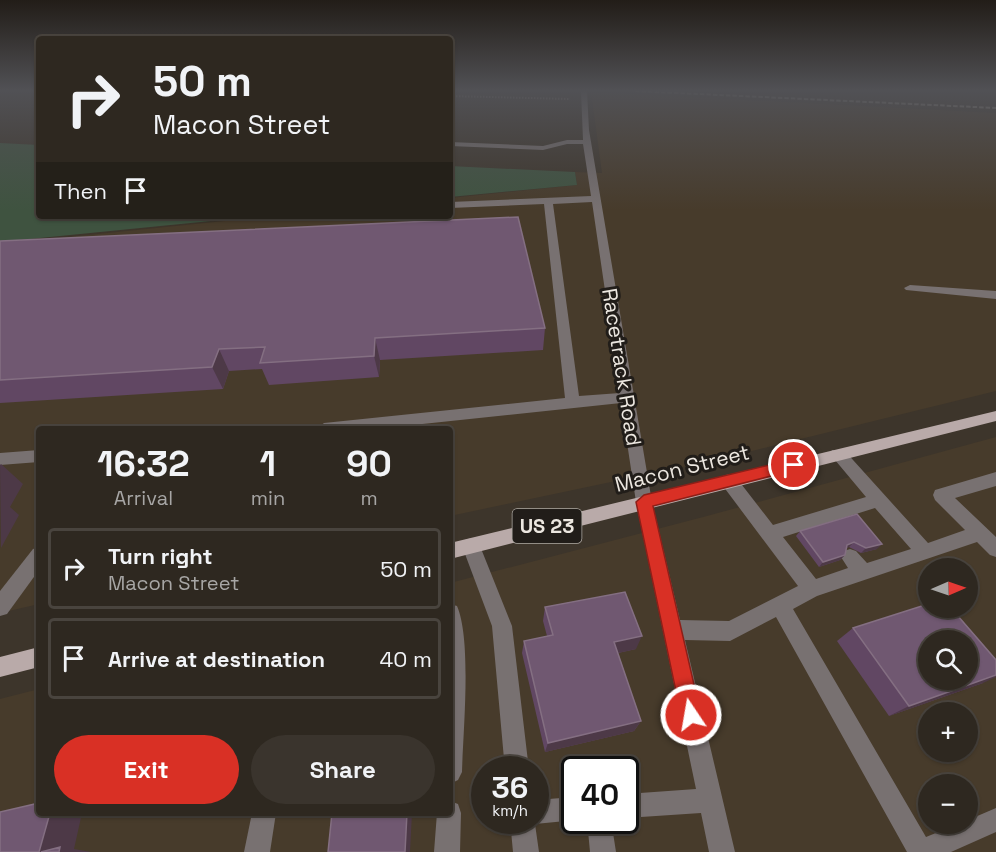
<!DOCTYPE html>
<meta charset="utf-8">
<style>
:root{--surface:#2e2820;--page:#3a342d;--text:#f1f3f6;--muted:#a7a6a5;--line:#49443e;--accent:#d93025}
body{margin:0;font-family:"Space Grotesk",sans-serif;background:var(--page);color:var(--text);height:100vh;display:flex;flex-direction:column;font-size:22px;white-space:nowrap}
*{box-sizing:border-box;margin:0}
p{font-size:20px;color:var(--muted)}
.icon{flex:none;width:33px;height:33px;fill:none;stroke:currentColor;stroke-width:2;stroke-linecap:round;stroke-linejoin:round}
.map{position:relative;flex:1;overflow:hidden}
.side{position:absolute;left:36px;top:426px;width:417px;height:390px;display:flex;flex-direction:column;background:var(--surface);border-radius:6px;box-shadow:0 2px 4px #0004,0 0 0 2px var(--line)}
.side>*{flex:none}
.banner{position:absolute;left:36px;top:36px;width:417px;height:183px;border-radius:6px;box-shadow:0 2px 4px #0004,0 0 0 2px var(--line);background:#2e2820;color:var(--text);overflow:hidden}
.needle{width:39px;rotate:88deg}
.buttons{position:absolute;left:918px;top:558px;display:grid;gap:12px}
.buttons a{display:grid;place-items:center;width:60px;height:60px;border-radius:50%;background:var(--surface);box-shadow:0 2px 4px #0004,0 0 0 2px var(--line);font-size:30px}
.speed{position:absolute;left:471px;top:756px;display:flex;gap:12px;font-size:30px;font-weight:700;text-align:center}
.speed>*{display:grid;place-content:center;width:78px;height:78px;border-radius:50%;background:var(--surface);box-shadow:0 2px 4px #0004,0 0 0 2px var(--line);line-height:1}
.speed small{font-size:15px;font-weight:400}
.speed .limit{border:3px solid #111;border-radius:9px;background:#fff;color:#111}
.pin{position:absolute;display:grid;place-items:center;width:51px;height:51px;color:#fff;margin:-26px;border:3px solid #fff;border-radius:50%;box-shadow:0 2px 6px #0007}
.me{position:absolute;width:66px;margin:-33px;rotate:348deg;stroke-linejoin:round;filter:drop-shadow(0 0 4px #0008)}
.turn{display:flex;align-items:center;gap:21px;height:126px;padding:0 18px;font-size:27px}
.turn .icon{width:78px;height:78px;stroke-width:2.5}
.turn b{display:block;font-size:42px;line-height:51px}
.then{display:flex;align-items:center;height:57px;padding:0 18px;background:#0003;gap:12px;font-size:22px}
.eta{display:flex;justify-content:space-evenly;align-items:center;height:102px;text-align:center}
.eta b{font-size:36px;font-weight:700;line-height:42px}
.primary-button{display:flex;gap:12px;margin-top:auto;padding:12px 18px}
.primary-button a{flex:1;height:69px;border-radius:36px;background:var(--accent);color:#fff;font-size:24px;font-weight:700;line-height:69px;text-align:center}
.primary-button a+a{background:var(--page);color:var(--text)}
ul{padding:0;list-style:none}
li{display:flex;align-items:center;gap:18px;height:81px;margin:0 12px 9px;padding:0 6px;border:3px solid var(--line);border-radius:6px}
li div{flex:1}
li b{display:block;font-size:22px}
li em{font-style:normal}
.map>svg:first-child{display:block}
</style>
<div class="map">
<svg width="996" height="852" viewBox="0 0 996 852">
<rect width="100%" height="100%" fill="#3d352b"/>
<g fill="#473b2b" fill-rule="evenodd">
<polygon points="591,92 996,113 996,391 715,460 450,516 450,429 39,429 39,604 0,613 0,244 274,216 450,216 450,198 577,185 575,172 602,173"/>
<path d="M996,437V852H0V699L39,689V813H450V583L707,516ZM928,568H968V608H928ZM928,640H968V680H928ZM928,712H968V752H928ZM484,770H536V820H484ZM574,770H626V820H574ZM928,784H968V824H928Z"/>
</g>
<g fill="#3f5340">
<polygon points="0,143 39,145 39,216 261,216 0,242"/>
<polygon points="450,166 575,172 577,185 450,197"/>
</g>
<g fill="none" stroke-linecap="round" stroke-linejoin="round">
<polyline stroke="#8f8980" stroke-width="2" stroke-dasharray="1.5 1.5" stroke-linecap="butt" points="450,96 569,99"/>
<g fill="#787171" fill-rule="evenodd">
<path d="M581,91H587L589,130L652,502L680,620L729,621L798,586L723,486L721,481L723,476L729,474L735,476L773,525L866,497L830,454L832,450H844L928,543L965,530L935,500L933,495L935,490L996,472V486L955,498L996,537V557L990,555L977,542L817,596L793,609L926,837L958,824H968V820L996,808V832L951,852H907L776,617L730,641L685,640L735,852H709L701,813L626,818V794L696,789L636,502L621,403L375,429H316L324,423L565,398L544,204L450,208V202L591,196L583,144H567L543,150L450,146V142L543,146L567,140H583ZM592,202L620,393L579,396L553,204ZM875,508L911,549L867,563L856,551L850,549L844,551L841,557L848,568L816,579L783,537Z"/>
<polygon points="910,285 996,291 996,299 906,290 904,288"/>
<polygon points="39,450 39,462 0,465 0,453"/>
<polygon points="471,538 477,540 480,546 512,626 529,770 505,770 492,626 462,546 465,540"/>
<polygon points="39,547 39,570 7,614 0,616 0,591 33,549"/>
<path d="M450,604L457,606C472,641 463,731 462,772L458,780L450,784Z"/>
<polygon points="574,797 576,820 535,824 539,852 513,852 510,820 536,820 536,800"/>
<polygon points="450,801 458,804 461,813 460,852 434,852 437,813 450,813"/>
<polygon points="252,813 276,813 270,852 244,852"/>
<polygon points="587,820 611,820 616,852 590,852"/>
</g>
<g fill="#b9aaa9" fill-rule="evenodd">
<polygon points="996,411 996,421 450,559 450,543"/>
<polygon points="39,647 39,667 0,677 0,657"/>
</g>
<polyline stroke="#958f86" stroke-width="2" stroke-dasharray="4.5 2" stroke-linecap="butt" points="635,91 996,108"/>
</g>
<g fill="#614763">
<polygon points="0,241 545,328 543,350 380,360 379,377 269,385 262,369 229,371 223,389 0,403"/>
<polygon points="857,514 877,549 861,553 849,547 846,548 845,555 840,560 819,567 796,536 800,531"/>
<polygon points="545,607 636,649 618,653 641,721 634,731 545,752 522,653 524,641 547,636 543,621"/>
<polygon points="853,628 983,683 889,716 837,641"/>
</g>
<g fill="#4d3947">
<polygon points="375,338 380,360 379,377 374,356"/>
<polygon points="219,349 229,371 223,389 212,367"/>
<polygon points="1,464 23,484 10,507 19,515 1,548 0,465"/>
<polygon points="854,542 849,547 842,550 847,545"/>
<polygon points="882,544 877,549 861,553 866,548"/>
<polygon points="845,555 840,560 819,567 823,562"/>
<polygon points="642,636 636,649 609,655 614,642"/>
<polygon points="996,675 996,677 983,683 889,716 909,706"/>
<polygon points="641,721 634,731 545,752 548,743"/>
<polygon points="50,813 82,813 74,849 91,852 39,852"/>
<polygon points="407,813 412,813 410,852 405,852"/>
</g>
<g fill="#705871" stroke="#846f82" stroke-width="1.5" fill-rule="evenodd">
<polygon points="518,217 545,328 375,338 374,356 260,363 265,347 219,349 212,367 0,380 0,241"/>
<polygon points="857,514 882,544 866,548 854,542 847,545 845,555 823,562 800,531"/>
<polygon points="625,592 642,636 614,642 641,721 548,743 524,641 553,635 545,607"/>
<path d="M928,604V608H951L996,660V675L909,706L853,628ZM928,640H968V680H928Z"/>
<polygon points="39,803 39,813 50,813 39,852 0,852 0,812"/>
<polygon points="332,813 407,813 405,852 328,852"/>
<polygon points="60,847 59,852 41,852"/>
</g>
<linearGradient id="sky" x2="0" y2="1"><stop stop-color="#221d18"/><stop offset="0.43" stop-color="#515155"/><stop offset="1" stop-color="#515155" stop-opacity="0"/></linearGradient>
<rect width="996" height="210" fill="url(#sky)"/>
<polygon fill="#d93025" stroke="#8d1f18" stroke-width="1.5" points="794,459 799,461 802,465 799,469 653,506 701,715 698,722 691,725 684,722 681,715 636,502 644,495"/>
<g text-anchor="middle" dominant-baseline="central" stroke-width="6" stroke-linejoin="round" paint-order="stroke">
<rect fill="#211d19" stroke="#afaaa4" stroke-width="1.5" x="512.5" y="509" width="69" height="34" rx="4.5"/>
<g font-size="20" font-weight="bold" fill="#ece7e0">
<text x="547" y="526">US 23</text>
</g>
<g font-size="21" fill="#ece7e0" stroke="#211d19">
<text transform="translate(622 367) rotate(81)">Racetrack Road</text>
<text transform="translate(682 468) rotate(-14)">Macon Street</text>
</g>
</g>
</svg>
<div class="buttons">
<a><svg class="needle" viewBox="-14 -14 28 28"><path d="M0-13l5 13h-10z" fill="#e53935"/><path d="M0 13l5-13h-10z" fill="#a7a6a5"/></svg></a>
<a><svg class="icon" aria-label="search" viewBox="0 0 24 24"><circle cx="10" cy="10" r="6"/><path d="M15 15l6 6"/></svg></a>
<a>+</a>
<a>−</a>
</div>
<div class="speed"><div>36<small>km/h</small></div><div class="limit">40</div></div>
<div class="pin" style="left:794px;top:465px;background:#d93025"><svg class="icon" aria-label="arrive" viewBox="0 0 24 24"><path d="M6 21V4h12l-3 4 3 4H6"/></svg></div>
<svg class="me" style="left:691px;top:715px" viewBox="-20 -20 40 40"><circle r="17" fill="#d93025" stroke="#fff" stroke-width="3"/><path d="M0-11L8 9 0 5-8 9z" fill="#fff"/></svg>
<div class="banner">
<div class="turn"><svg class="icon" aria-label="right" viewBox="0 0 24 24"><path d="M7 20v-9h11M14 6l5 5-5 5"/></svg><div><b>50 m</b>Macon Street</div></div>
<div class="then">Then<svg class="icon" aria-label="arrive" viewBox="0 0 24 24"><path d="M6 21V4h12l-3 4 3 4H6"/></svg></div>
</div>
<section class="side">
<div class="eta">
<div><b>16:32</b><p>Arrival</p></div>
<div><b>1</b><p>min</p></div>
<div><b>90</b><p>m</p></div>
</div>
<ul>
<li><svg class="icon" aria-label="right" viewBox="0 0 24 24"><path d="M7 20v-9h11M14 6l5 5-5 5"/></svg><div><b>Turn right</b><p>Macon Street</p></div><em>50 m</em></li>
<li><svg class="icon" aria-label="arrive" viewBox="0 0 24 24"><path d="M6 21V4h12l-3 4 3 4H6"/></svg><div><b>Arrive at destination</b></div><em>40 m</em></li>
</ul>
<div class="primary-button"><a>Exit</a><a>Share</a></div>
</section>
</div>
